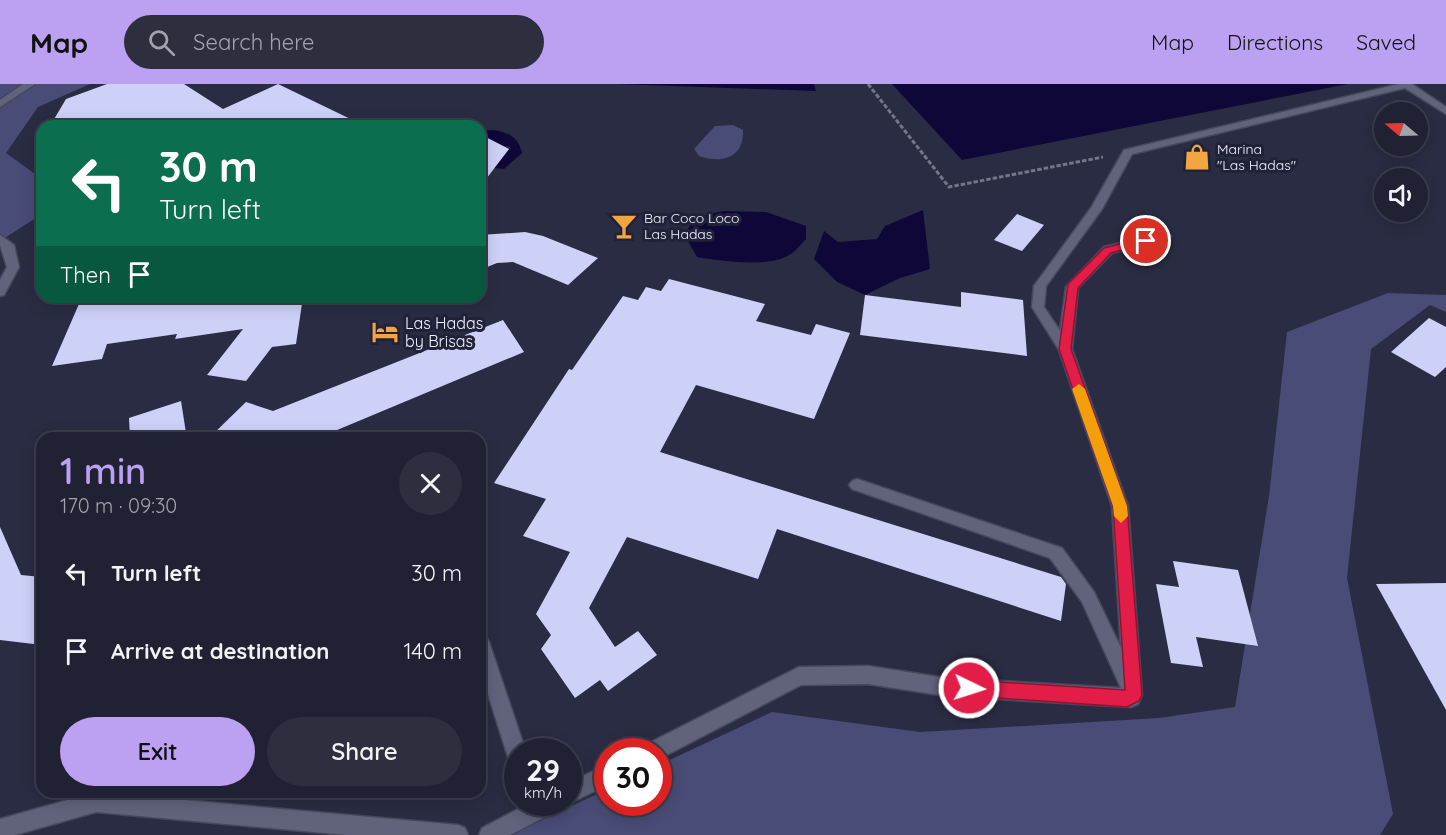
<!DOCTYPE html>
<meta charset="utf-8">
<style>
:root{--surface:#202132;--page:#2d2e3e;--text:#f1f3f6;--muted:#a2a3ac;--line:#3d3e4d;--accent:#bca0f2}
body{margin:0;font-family:Quicksand,sans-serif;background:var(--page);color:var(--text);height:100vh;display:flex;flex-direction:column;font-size:22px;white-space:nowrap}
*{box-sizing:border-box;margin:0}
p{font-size:20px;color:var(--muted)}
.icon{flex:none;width:33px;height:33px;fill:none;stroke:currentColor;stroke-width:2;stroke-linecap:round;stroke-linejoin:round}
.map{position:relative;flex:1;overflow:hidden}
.side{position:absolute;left:36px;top:348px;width:450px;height:366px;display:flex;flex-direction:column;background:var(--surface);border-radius:18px;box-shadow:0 3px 15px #0003,0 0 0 2px var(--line)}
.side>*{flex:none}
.guide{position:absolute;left:36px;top:36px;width:450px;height:183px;border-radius:18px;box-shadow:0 3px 15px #0003,0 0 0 2px var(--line);background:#0b6e4f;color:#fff;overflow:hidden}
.needle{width:39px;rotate:289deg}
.tools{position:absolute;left:1374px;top:18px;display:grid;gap:12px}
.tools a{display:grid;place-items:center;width:54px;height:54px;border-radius:50%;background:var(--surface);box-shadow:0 3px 15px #0003,0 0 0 2px var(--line);font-size:30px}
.speed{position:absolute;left:504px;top:654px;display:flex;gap:12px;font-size:30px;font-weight:700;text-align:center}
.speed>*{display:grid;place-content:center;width:78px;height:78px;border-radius:50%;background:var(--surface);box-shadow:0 3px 15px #0003,0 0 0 2px var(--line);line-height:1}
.speed small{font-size:15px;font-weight:400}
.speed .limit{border:9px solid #d22;background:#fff;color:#111}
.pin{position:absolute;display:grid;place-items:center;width:51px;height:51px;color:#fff;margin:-26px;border:3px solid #fff;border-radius:50%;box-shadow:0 2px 6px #0007}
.me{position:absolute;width:66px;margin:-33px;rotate:94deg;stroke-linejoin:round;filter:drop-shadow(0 0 4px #0008)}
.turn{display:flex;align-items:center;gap:21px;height:126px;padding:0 24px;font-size:27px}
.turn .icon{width:78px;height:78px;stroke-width:2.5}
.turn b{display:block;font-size:42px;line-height:51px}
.then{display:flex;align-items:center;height:57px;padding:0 24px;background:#0003;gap:12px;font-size:22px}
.round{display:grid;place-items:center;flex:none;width:63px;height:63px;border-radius:32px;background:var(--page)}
.headline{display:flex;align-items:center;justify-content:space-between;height:102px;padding:0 24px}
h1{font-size:36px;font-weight:600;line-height:45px;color:var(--accent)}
.button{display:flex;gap:12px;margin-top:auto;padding:12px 24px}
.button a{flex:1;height:69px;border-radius:36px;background:var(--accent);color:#111;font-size:24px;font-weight:600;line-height:69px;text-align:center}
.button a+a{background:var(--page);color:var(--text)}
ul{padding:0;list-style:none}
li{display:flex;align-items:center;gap:18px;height:78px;padding:0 24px}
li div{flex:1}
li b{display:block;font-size:22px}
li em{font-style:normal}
header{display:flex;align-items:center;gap:36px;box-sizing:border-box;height:84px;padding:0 30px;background:var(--accent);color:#111}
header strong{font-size:28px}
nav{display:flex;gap:33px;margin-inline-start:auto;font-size:21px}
.search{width:420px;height:54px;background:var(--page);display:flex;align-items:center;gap:15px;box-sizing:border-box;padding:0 21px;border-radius:33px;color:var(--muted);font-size:22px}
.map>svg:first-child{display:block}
</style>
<header>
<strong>Map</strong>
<div class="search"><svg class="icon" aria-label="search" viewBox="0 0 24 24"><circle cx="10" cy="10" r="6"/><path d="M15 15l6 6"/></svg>Search here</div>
<nav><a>Map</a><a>Directions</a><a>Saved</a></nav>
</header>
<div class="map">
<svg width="1446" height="751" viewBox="0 0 1446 751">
<rect width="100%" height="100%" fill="#2a2c43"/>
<g fill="#494c76">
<polygon points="0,0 90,0 38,23 6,69 42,95 42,130 0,157"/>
<path d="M733,41L743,46C744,74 722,80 699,72L694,65L715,42Z"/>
<polygon points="1388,209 1446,211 1446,228 1430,221 1371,265 1347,494 1393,730 1380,751 511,751 607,705 608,718 658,718 659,681 772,628 920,648 1159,634 1235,623 1269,412 1287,248"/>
</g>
<g fill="#0f0737">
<polygon points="617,0 814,0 816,7"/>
<polygon points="892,0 1348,0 962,76"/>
<path d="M494,46C510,49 518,53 522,69L504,85L485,83L480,68L504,72L511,63L480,58L487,54L480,50V47Z"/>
<polygon points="923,126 930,185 900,194 865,211 837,198 814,175 824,147 838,158 877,155 885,142"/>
<path d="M723,127L766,128L806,142V155C801,160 795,168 789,171C769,184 720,177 697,173L685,152L693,134Z"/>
</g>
<g fill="#cdd1f7">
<polygon points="107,0 184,0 223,25 278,0 365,42 50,42 66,15"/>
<polygon points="480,50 509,65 480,103"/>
<polygon points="1017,130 1044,141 1022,167 994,156"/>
<polygon points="525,148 543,152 598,174 568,201 513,178 497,179 480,186 480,151"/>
<polygon points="669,195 765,220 756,237 811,251 816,240 850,249 814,335 696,301 660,368 1061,493 1066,500 1061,537 777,445 758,495 627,453 589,524 615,563 638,547 657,571 608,607 600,596 575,614 541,565 551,551 536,530 570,468 523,452 546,415 494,399 569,285 572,286 623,212 638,216 646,203 661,207"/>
<polygon points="961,208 1023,216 1027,272 860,251 865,211 961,223"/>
<polygon points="82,213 303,213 296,260 272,263 246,297 207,291 243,245 175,255 177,250 107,260 102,275 52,282"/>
<polygon points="1429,234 1446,243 1446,283 1435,293 1391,268"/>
<polygon points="503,236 524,268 318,354 209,354 246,318 273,327"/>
<polygon points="181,317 186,349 172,354 130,354 129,334"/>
<polygon points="0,443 21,491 42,493 42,561 0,556"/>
<polygon points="1173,477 1238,486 1258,562 1196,553 1203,583 1171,579 1156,500 1179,503"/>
<polygon points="1446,499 1446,626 1376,500"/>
</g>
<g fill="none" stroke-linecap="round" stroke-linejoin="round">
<g stroke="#46485d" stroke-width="3">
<g id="minor">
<polygon points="23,0 35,0 0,23 0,16"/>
<polygon points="1399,0 1412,0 1446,23 1446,30 1405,4 1132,70 1102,125 1046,202 1044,223 1060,247 1066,203 1104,163 1165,148 1171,152 1169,155 1112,169 1078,204 1072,265 1128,422 1142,611 1138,620 1131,623 946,612 868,600 801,601 659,675 658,668 643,668 645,661 799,583 868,582 946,594 1121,604 1082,518 1050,474 852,405 849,401 852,397 857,395 1062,464 1094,508 1121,564 1112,422 1059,266 1032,223 1034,202 1091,124 1124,66"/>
<polygon points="0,151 14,161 19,183 4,211 0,212 0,196 7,183 0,161"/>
<polygon points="480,550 486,552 489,558 526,668 518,668 518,682 511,680 508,673 480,585"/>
<polygon points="608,680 608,701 568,720 565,718 568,718 568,699"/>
<polygon points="96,708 458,741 465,744 468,751 347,751 96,728 15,751 0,751 0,735"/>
<polygon points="531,718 563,718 560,725 510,751 479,751 482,744"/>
</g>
</g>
<polyline stroke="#737588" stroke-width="3" stroke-dasharray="4.5 2" stroke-linecap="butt" points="868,0 949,103 1103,73"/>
<use href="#minor" fill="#61637c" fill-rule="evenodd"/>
</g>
<polygon fill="#e11d48" stroke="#92132f" stroke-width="1.5" points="1146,153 1151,157 1150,159 1111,169 1078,204 1071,265 1127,422 1142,611 1139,617 1127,623 969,612 963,610 960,604 963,598 969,596 1125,606 1113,422 1059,265 1068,200 1104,164"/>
<polygon fill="#f59e0b" points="1079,300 1085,305 1127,422 1128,432 1121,439 1114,432 1113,422 1072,305"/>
<defs>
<g id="shop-bare" transform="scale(2.07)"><path d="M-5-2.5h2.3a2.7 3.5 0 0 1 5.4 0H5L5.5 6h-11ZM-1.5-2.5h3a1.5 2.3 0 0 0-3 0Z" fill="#f1a640" stroke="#212239" stroke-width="2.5" paint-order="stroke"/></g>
<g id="bar-bare" transform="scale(2.07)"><path d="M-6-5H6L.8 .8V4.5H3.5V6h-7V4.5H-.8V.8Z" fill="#f1a640" stroke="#212239" stroke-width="2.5" paint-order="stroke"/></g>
<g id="hotel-bare" transform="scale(2.07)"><path d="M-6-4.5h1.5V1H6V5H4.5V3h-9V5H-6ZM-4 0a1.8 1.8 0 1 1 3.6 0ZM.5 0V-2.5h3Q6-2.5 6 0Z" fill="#f1a640" stroke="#212239" stroke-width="2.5" paint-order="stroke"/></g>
</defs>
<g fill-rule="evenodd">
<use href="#shop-bare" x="1197" y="73"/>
<use href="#bar-bare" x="624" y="142"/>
<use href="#hotel-bare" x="385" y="248"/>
</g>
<g text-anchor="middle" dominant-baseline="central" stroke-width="6" stroke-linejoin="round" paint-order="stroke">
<g font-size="14" fill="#f0f1fe" stroke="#212239" text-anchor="start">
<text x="1217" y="65">Marina<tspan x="1217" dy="16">"Las Hadas"</tspan></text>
<text x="644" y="134">Bar Coco Loco<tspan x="644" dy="16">Las Hadas</tspan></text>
</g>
<g font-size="16" fill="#f0f1fe" stroke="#212239" text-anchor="start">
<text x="405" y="239">Las Hadas<tspan x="405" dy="18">by Brisas</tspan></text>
</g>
</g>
</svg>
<div class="tools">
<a><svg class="needle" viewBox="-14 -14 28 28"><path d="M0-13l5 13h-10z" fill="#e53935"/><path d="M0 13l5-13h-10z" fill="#a2a3ac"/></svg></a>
<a><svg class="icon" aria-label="sound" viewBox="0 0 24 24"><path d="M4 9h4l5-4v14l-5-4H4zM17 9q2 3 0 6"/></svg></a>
</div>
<div class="speed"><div>29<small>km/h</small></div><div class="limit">30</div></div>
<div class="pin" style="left:1146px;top:157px;background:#d93025"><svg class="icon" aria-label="arrive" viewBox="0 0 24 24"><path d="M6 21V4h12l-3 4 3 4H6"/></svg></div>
<svg class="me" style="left:969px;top:604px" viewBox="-20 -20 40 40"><circle r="17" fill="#e11d48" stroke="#fff" stroke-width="3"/><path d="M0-11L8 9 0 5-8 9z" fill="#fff"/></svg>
<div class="guide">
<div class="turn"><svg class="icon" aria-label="left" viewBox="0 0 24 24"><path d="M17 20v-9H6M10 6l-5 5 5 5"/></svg><div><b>30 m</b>Turn left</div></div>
<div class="then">Then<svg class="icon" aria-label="arrive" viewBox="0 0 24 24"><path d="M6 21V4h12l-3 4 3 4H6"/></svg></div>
</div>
<section class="side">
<div class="headline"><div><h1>1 min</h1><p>170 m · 09:30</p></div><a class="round"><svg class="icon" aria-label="close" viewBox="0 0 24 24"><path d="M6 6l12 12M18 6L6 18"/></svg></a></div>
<ul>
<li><svg class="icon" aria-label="left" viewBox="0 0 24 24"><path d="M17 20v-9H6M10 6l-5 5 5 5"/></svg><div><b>Turn left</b></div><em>30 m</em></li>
<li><svg class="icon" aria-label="arrive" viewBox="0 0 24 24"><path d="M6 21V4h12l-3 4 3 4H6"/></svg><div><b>Arrive at destination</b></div><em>140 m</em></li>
</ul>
<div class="button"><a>Exit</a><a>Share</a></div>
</section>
</div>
